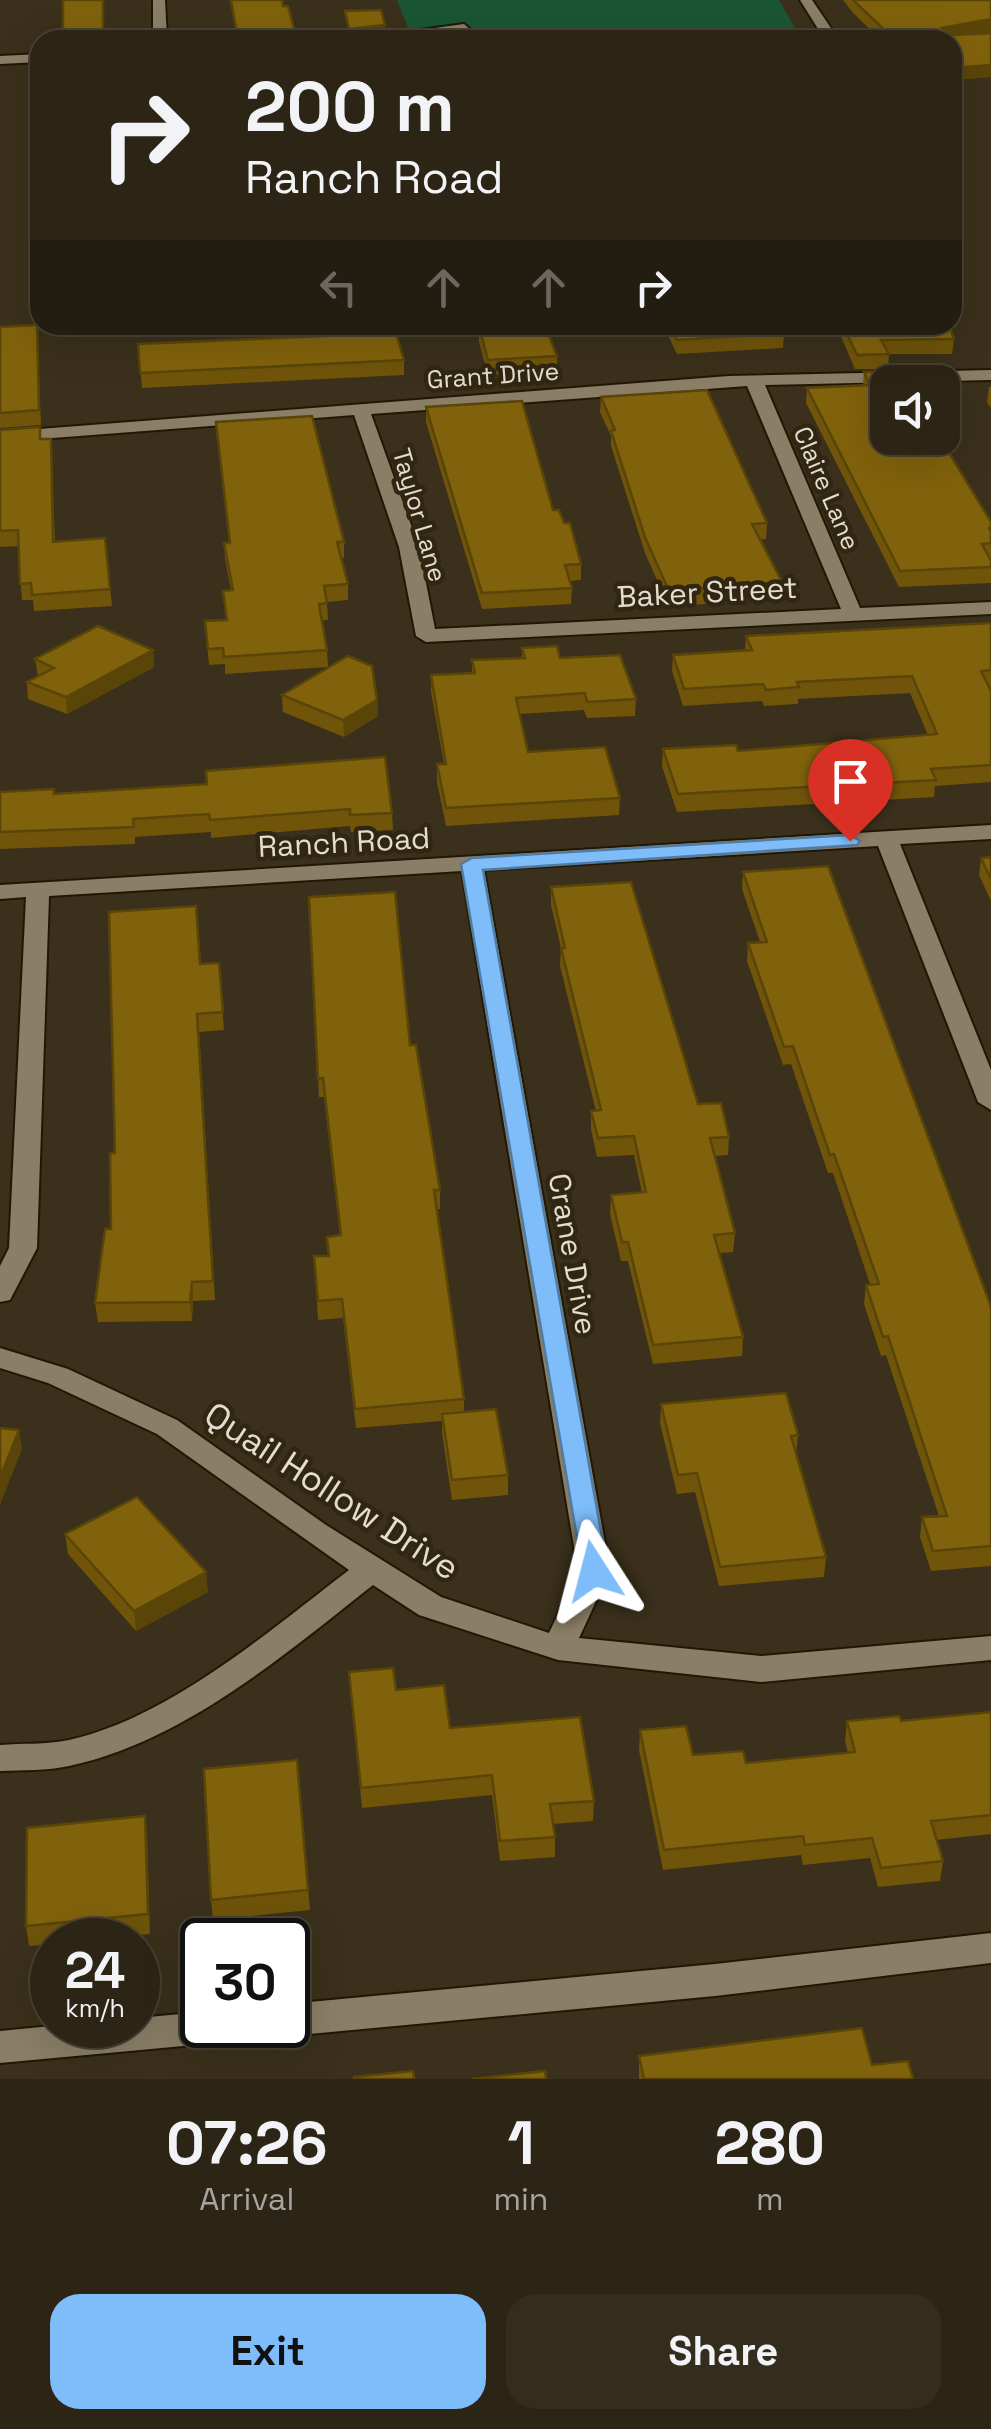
<!DOCTYPE html>
<style>
:root{--surface:#2c2414;--page:#342c1d;--text:#f1f3f6;--muted:#a6a4a0;--line:#484134;--accent:#7ebdf9}
body{margin:0;font-family:"Space Grotesk",sans-serif;background:var(--page);color:var(--text);height:100vh;display:flex;flex-direction:column;font-size:38px;white-space:nowrap}
*{box-sizing:border-box;margin:0}
p{font-size:32px;color:var(--muted)}
.icon{flex:none;width:55px;height:55px;fill:none;stroke:currentColor;stroke-width:2;stroke-linecap:round;stroke-linejoin:round}
.map{position:relative;height:2079px;overflow:hidden}
.drawer{display:flex;flex-direction:column;background:var(--surface);flex:1}
.drawer>*{flex:none}
.banner{position:absolute;left:30px;top:30px;width:932px;height:305px;border-radius:30px;box-shadow:0 10px 40px #0002,0 0 0 2px var(--line);background:#2c2414;color:var(--text);overflow:hidden}
.buttons{position:absolute;left:870px;top:365px;display:grid;gap:20px}
.buttons a{display:grid;place-items:center;width:90px;height:90px;border-radius:20px;background:var(--surface);box-shadow:0 10px 40px #0002,0 0 0 2px var(--line);font-size:50px}
.speed{position:absolute;left:30px;top:1918px;display:flex;gap:20px;font-size:50px;font-weight:700;text-align:center}
.speed>*{display:grid;place-content:center;width:130px;height:130px;border-radius:50%;background:var(--surface);box-shadow:0 10px 40px #0002,0 0 0 2px var(--line);line-height:1}
.speed small{font-size:25px;font-weight:400}
.speed .limit{border:5px solid #111;border-radius:15px;background:#fff;color:#111}
.pin{position:absolute;display:grid;place-items:center;width:85px;height:85px;color:#fff;margin:-102px -42px;border-radius:50% 50% 50% 0;rotate:-45deg;box-shadow:0 0 10px #0007}
.pin .icon{rotate:45deg}
.me{position:absolute;width:110px;margin:-55px;rotate:351deg;stroke-linejoin:round;filter:drop-shadow(0 0 8px #0008)}
.turn{display:flex;align-items:center;gap:35px;height:210px;padding:0 50px;font-size:45px}
.turn .icon{width:130px;height:130px;stroke-width:2.5}
.turn b{display:block;font-size:70px;line-height:85px}
.lanes{display:flex;align-items:center;height:95px;padding:0 50px;background:#0003;justify-content:center;gap:50px;direction:ltr}
.lanes .off{opacity:.35}
.eta{display:flex;justify-content:space-evenly;align-items:center;height:170px;text-align:center}
.eta b{font-size:60px;font-weight:700;line-height:70px}
.action{display:flex;gap:20px;margin-top:auto;padding:20px 50px}
.action a{flex:1;height:115px;border-radius:30px;background:var(--accent);color:#111;font-size:40px;font-weight:700;line-height:115px;text-align:center}
.action a+a{background:var(--page);color:var(--text)}
.map>svg:first-child{display:block}
</style>
<div class="map">
<svg width="991" height="2079" viewBox="0 0 991 2079">
<rect width="100%" height="100%" fill="#3a301b"/>
<polygon fill="#1a5634" points="397,0 779,0 802,40 413,40"/>
<g fill="none" stroke-linecap="round" stroke-linejoin="round">
<g stroke="#211804" stroke-width="4">
<g id="minor">
<polygon points="153,0 165,0 167,40 153,40"/>
<polygon points="800,0 812,0 839,40 825,40"/>
<polygon points="464,24 482,40 468,40 461,32 346,40"/>
<polygon points="40,54 40,62 0,64 0,56"/>
<path d="M991,370V380L765,385L860,608L991,602V614L426,642L416,636L399,547L354,415L0,442V432L729,376ZM747,386L841,609L435,629L419,547L371,414Z"/>
<path d="M991,825V839L900,844L991,1070V1110L978,1102L878,846L484,870L610,1571L579,1638L761,1656L991,1636V1660L761,1682L558,1660L419,1615L373,1585C283,1656 184,1741 69,1766C47,1771 23,1770 0,1771V1745C23,1743 46,1745 69,1740C169,1718 269,1631 349,1570L157,1434L48,1383L0,1368V1348L68,1369L177,1420L326,1525L441,1597L549,1633L578,1571L462,871L49,896L37,1248L10,1300L0,1302V1266L9,1248L26,897L0,899V885Z"/>
<polygon points="991,1933 991,1963 715,1996 288,2036 275,2031 272,2025 288,2025 288,2004 715,1964"/>
<polygon points="202,2012 202,2025 255,2025 250,2036 237,2041 0,2063 0,2031 62,2025 138,2025 138,2018"/>
</g>
</g>
<use href="#minor" fill="#8a7e66" fill-rule="evenodd"/>
</g>
<g fill="#6f540a">
<polygon points="843,0 991,0 991,31 974,34 991,33 991,77 952,80 952,40 881,40 853,13"/>
<polygon points="37,325 41,425 0,428 0,327"/>
<polygon points="663,325 781,325 784,333 783,348 677,354"/>
<polygon points="836,325 949,325 954,339 952,354 889,354 888,369 855,369"/>
<polygon points="479,327 557,356 557,371 488,375 479,342"/>
<polygon points="138,344 404,360 404,375 142,388"/>
<polygon points="864,372 991,522 991,583 899,587 806,403 807,388 863,385"/>
<polygon points="989,387 991,387 991,408 987,402"/>
<polygon points="601,397 767,523 766,539 760,540 782,582 781,598 669,607 645,553 611,446 611,436 600,412"/>
<polygon points="426,407 553,510 581,564 581,580 569,581 572,588 571,604 482,609 426,422"/>
<polygon points="216,422 344,542 344,558 341,558 348,584 348,600 327,602 328,620 322,620 327,650 328,667 225,674 225,664 209,665 205,621 226,620 223,591 231,590 225,559 224,543 229,543"/>
<polygon points="40,427 41,439 51,439 55,542 105,538 112,606 34,611 33,600 22,600 18,546 0,547 0,430"/>
<polygon points="991,623 991,687 989,687 991,691 991,782 935,786 934,797 677,812 662,766 663,749 738,751 928,735 910,693 798,699 798,704 764,706 762,701 683,706 672,671 673,655 745,650 746,636"/>
<polygon points="522,648 560,658 636,699 635,716 587,718 584,710 520,714 528,752 620,798 619,815 446,826 437,782 437,764 444,764 431,692 431,675 472,673 472,660 522,658"/>
<polygon points="153,650 154,667 67,714 28,699 27,682 38,676 35,659"/>
<polygon points="282,695 377,700 378,716 344,737 283,712"/>
<polygon points="207,784 392,813 393,830 351,832 350,826 211,838 211,832 135,837 135,844 0,849 0,792 55,794"/>
<polygon points="991,857 991,901 979,875 981,858"/>
<polygon points="743,872 991,1307 991,1566 931,1571 920,1537 922,1517 939,1516 886,1355 881,1356 864,1304 866,1285 870,1284 833,1173 828,1173 791,1064 783,1065 747,961 748,943 760,942 742,889"/>
<polygon points="551,887 698,1104 729,1137 728,1155 715,1156 735,1233 733,1252 719,1253 743,1337 742,1356 653,1364 628,1261 621,1261 610,1214 611,1195 642,1193 634,1155 597,1157 591,1129 591,1111 596,1111 560,966 561,948 551,905"/>
<polygon points="309,897 410,1045 440,1190 440,1209 436,1209 464,1399 464,1412 508,1475 508,1495 452,1500 442,1433 442,1421 356,1428 343,1318 318,1320 314,1256 328,1256 327,1237 340,1236 324,1097 319,1097"/>
<polygon points="219,963 224,1030 199,1032 215,1300 193,1301 192,1321 98,1322 95,1303 111,1229 115,1153 200,964"/>
<polygon points="661,1404 798,1435 796,1454 826,1557 824,1577 719,1586 695,1492 677,1494 660,1423"/>
<polygon points="65,1534 208,1592 136,1631 68,1554"/>
<polygon points="349,1672 396,1690 450,1728 594,1801 593,1821 553,1824 555,1837 555,1857 500,1861 492,1795 362,1808"/>
<polygon points="991,1712 991,1834 936,1840 943,1861 940,1881 878,1887 870,1858 803,1865 801,1855 663,1870 639,1750 640,1730 693,1755 746,1763 848,1753 845,1741 847,1721 901,1721"/>
<polygon points="297,1760 310,1910 213,1920 211,1900"/>
<polygon points="147,1836 150,1934 89,1940 52,1940 52,1944 29,1946 26,1926"/>
<polygon points="639,2056 872,2065 913,2079 639,2079"/>
</g>
<g fill="#5a4508">
<polygon points="991,19 991,31 941,40 942,28"/>
<polygon points="385,25 385,31 351,31 351,36 349,36 349,29"/>
<polygon points="991,65 991,77 952,80 952,68"/>
<polygon points="51,439 52,454 55,558 53,542"/>
<polygon points="153,650 154,667 67,714 66,697"/>
<polygon points="377,700 378,716 344,737 343,720"/>
<polygon points="192,1282 193,1301 192,1321 190,1302"/>
<polygon points="19,1430 22,1449 0,1505 0,1478"/>
<polygon points="206,1572 208,1592 136,1631 134,1611"/>
<polygon points="145,1816 147,1836 150,1934 148,1914"/>
</g>
<g fill="#81620c" stroke="#5a4508" stroke-width="2.5">
<rect x="63" y="0" width="40" height="40"/>
<polygon points="231,0 282,0 283,6 288,6 297,40 238,40"/>
<polygon points="853,0 991,0 991,19 942,28 953,35 991,33 991,65 952,68 952,40 895,40"/>
<polygon points="381,10 385,25 349,29 345,11"/>
<polygon points="388,29 391,40 353,40 351,31"/>
<polygon points="37,325 39,410 0,413 0,327"/>
<polygon points="517,325 545,325 557,356 488,360 479,327"/>
<polygon points="670,325 781,325 784,333 677,340"/>
<polygon points="843,325 949,325 954,339 881,340 889,354 857,355"/>
<polygon points="396,333 404,360 140,373 138,344"/>
<polygon points="899,371 906,382 888,382 888,438 940,438 991,522 991,527 989,528 991,532 991,543 982,544 991,561 991,567 900,571 807,388 870,385 864,372"/>
<polygon points="707,390 767,523 752,524 782,582 669,591 645,537 611,431 615,430 601,397"/>
<polygon points="522,401 553,510 559,510 564,523 570,523 581,564 565,565 572,588 482,593 426,407"/>
<polygon points="312,416 344,542 337,542 348,584 324,586 327,603 319,604 327,650 224,657 223,648 208,649 205,621 227,620 223,591 233,590 224,543 230,543 216,422"/>
<polygon points="40,427 40,439 51,439 53,542 105,538 110,589 32,595 31,583 20,584 18,530 0,531 0,430"/>
<polygon points="991,623 991,670 981,671 991,691 991,765 931,769 936,780 678,794 663,749 736,745 738,751 937,734 912,676 797,682 799,687 766,690 763,684 684,689 673,655 752,650 746,636"/>
<polygon points="98,626 153,650 66,697 27,682 54,668 35,659"/>
<polygon points="557,646 560,658 620,655 636,699 587,702 585,693 516,698 528,752 605,747 620,798 446,808 437,764 446,764 431,675 475,673 472,660 525,658 522,648"/>
<polygon points="348,656 372,666 377,700 343,720 282,695"/>
<polygon points="385,757 392,813 350,815 350,809 210,820 209,814 133,819 134,827 0,832 0,792 54,789 54,794 207,784 206,771"/>
<polygon points="991,857 991,879 981,858"/>
<polygon points="828,866 991,1307 991,1546 933,1551 922,1517 947,1516 888,1336 883,1337 866,1285 879,1284 834,1154 830,1155 793,1046 784,1047 748,943 767,942 743,872"/>
<polygon points="631,882 698,1104 721,1103 729,1137 710,1138 735,1233 714,1235 743,1337 653,1345 628,1242 622,1242 611,1195 646,1192 634,1136 598,1138 591,1111 601,1110 561,948 565,948 551,887"/>
<polygon points="395,892 410,1045 416,1045 440,1190 434,1190 464,1399 355,1409 342,1299 318,1301 314,1256 329,1256 327,1237 341,1235 323,1078 318,1079 309,897"/>
<polygon points="196,906 200,964 219,963 223,1012 197,1014 213,1281 192,1282 190,1302 95,1303 105,1229 111,1229 110,1153 115,1153 109,912"/>
<polygon points="786,1393 798,1435 791,1436 826,1557 720,1567 697,1473 678,1475 661,1404"/>
<polygon points="496,1409 508,1475 452,1480 442,1414"/>
<polygon points="0,1428 19,1430 0,1478"/>
<polygon points="137,1497 206,1572 134,1611 65,1534"/>
<polygon points="393,1668 396,1690 444,1685 450,1728 580,1717 594,1801 550,1804 555,1837 500,1841 492,1775 361,1788 349,1672"/>
<polygon points="991,1712 991,1815 931,1821 943,1861 881,1868 872,1838 805,1845 803,1836 664,1850 640,1730 686,1726 693,1755 743,1751 746,1763 855,1752 847,1721 899,1716 901,1721"/>
<polygon points="297,1760 308,1890 211,1900 204,1769"/>
<polygon points="145,1816 148,1914 26,1926 27,1828"/>
<polygon points="862,2028 872,2065 908,2061 913,2079 644,2079 639,2056"/>
<polygon points="413,2071 414,2079 354,2079 354,2077"/>
<polygon points="545,2071 546,2079 472,2079"/>
</g>
<polygon fill="#7ebdf9" stroke="#527ba2" stroke-width="2.5" points="850,835 860,841 857,845 483,870 608,1571 604,1578 584,1578 461,864 472,858"/>
<g text-anchor="middle" dominant-baseline="central" stroke-width="9" stroke-linejoin="round" paint-order="stroke">
<g font-size="25" fill="#e3ddd0" stroke="#302611">
<text transform="translate(493 375) rotate(-4)">Grant Drive</text>
<text transform="translate(827 488) rotate(67)">Claire Lane</text>
<text transform="translate(420 515) rotate(74)">Taylor Lane</text>
</g>
<g font-size="30" fill="#e3ddd0" stroke="#302611">
<text transform="translate(707 592) rotate(-3)">Baker Street</text>
<text transform="translate(344 842) rotate(-3)">Ranch Road</text>
<text transform="translate(573 1254) rotate(80)">Crane Drive</text>
</g>
<g font-size="35" fill="#e3ddd0" stroke="#302611">
<text transform="translate(332 1491) rotate(33)">Quail Hollow Drive</text>
</g>
</g>
</svg>
<div class="buttons">
<a><svg class="icon" aria-label="sound" viewBox="0 0 24 24"><path d="M4 9h4l5-4v14l-5-4H4zM17 9q2 3 0 6"/></svg></a>
</div>
<div class="speed"><div>24<small>km/h</small></div><div class="limit">30</div></div>
<div class="pin" style="left:850px;top:841px;background:#d93025"><svg class="icon" aria-label="arrive" viewBox="0 0 24 24"><path d="M6 21V4h12l-3 4 3 4H6"/></svg></div>
<svg class="me" style="left:594px;top:1571px" viewBox="-20 -20 40 40"><path d="M0-17L14 15 0 8-14 15z" fill="#7ebdf9" stroke="#fff" stroke-width="4"/></svg>
<div class="banner">
<div class="turn"><svg class="icon" aria-label="right" viewBox="0 0 24 24"><path d="M7 20v-9h11M14 6l5 5-5 5"/></svg><div><b>200 m</b>Ranch Road</div></div>
<div class="lanes"><svg class="icon off" aria-label="left" viewBox="0 0 24 24"><path d="M17 20v-9H6M10 6l-5 5 5 5"/></svg><svg class="icon off" aria-label="ahead" viewBox="0 0 24 24"><path d="M12 20V5M6 11l6-6 6 6"/></svg><svg class="icon off" aria-label="ahead" viewBox="0 0 24 24"><path d="M12 20V5M6 11l6-6 6 6"/></svg><svg class="icon" aria-label="right" viewBox="0 0 24 24"><path d="M7 20v-9h11M14 6l5 5-5 5"/></svg></div>
</div>
</div>
<section class="drawer">
<div class="eta">
<div><b>07:26</b><p>Arrival</p></div>
<div><b>1</b><p>min</p></div>
<div><b>280</b><p>m</p></div>
</div>
<div class="action"><a>Exit</a><a>Share</a></div>
</section>
